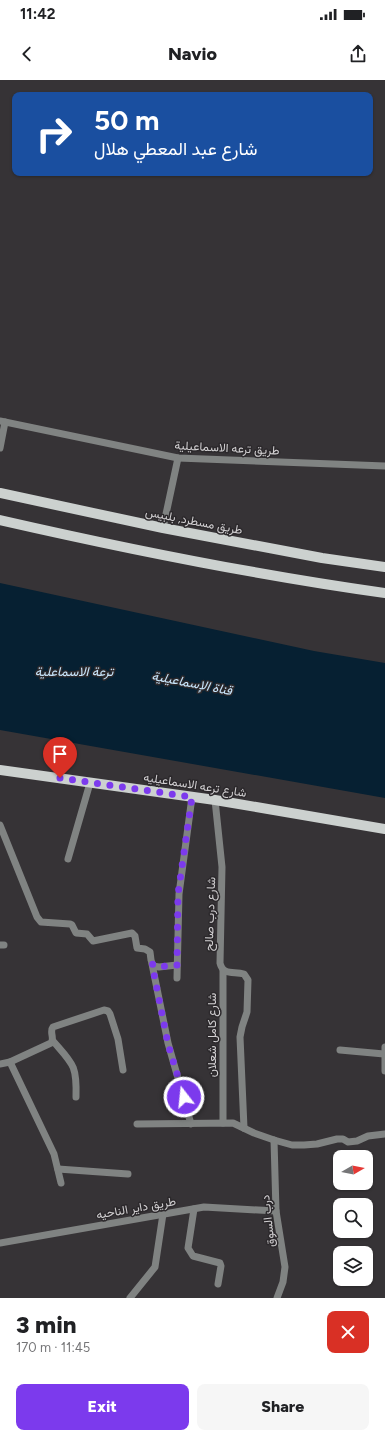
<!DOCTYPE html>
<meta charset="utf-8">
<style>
:root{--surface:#fff;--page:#f6f6f6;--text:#202124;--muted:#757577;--accent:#7c3aed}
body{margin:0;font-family:Figtree,Vazirmatn,sans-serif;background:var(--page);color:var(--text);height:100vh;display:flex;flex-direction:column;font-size:15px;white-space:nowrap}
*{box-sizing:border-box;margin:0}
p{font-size:13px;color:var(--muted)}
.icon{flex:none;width:22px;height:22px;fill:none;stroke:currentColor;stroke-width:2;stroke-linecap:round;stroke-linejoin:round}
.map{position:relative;height:1218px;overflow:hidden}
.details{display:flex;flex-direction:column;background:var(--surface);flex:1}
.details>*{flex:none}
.top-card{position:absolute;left:12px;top:12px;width:361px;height:84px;border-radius:8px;box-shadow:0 1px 3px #0004;background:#1a4fa0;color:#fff;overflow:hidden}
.needle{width:26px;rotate:81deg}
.fabs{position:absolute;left:333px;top:1070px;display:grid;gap:8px}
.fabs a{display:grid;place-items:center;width:40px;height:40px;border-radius:8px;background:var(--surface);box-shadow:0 1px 3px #0004;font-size:20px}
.pin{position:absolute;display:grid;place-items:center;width:34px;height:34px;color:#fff;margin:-41px -17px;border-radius:50% 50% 50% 0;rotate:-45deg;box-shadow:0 0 4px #0007}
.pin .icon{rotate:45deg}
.me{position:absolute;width:44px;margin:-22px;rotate:344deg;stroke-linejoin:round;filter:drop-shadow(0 0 3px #0008)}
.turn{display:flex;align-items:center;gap:14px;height:84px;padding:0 16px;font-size:18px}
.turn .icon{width:52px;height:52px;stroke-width:2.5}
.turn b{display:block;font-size:28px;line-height:34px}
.round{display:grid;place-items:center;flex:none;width:42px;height:42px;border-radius:8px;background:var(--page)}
.head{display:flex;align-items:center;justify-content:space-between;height:68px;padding:0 16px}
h1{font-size:24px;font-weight:800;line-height:30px}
.action{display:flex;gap:8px;margin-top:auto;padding:8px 16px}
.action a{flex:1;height:46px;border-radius:8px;background:var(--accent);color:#fff;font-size:16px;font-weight:800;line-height:46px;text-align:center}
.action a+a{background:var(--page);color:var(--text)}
.status{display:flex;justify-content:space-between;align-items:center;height:28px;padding:0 20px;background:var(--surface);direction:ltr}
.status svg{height:11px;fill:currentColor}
header{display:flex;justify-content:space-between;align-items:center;height:52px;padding:0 16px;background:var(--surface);font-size:18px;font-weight:800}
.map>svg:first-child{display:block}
</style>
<div class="status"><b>11:42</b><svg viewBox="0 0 49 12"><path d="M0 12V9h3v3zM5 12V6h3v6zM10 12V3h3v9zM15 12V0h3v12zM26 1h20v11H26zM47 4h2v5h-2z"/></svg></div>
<header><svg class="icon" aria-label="back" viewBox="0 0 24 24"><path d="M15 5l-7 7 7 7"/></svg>Navio<svg class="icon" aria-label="share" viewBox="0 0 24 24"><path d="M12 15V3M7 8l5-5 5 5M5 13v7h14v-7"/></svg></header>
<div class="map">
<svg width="385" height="1218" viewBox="0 0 385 1218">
<rect width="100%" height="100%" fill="#363336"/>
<polygon fill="#062032" points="0,503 314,571 385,583 385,718 0,650"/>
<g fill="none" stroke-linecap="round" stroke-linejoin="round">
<g stroke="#808382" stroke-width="7">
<polyline points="0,341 178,378 385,386"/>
<polyline points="0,368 5,342"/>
<polyline points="163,448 178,378"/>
<path d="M215,720L222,787L220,883C223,896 234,891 244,894L248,900L247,932L242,947L240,957L244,1048"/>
<polyline points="0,745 37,837 41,842 70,844 72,845 76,853 87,854 93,861 132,853 135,856 137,868 145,869 150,872 151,880 153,886 159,887 177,885"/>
<polyline points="68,779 90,703"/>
<polyline points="0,865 4,865"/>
<polyline points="152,884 168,963 191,1044"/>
<polyline points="223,890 223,1043"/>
<polyline points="177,898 179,814 192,717"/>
<path d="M53,961C73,984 77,985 76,1017"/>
<polyline points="385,967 385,991"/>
<polyline points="340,970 384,974"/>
<polyline points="10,982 54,1074 61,1103"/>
<path d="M0,984L10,982L51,963C55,958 49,952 53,947L104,930L108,931L110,934L118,959L123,990"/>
<polyline points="137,1044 233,1043 254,1053 274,1060 292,1065 304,1065 317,1064 337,1059 343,1059 348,1062 357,1061 368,1056 385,1054"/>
<polyline points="274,1060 276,1131 285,1187 283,1202 277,1218"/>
<polyline points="58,1089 128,1094"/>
<polyline points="194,1129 188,1168 193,1176 220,1183 221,1186 218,1204"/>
<polyline points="0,1163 204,1127 276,1131"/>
<polyline points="130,1218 155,1187 163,1134"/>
</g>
<g stroke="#ccd1cf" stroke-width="10">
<polyline points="0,413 163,448 322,478 385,487"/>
<path d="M0,440C127,469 256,495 385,513"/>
<polyline points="0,690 215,720 385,749"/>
</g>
</g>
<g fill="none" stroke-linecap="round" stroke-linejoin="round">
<polyline stroke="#7c3aed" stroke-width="7" stroke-dasharray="0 12.6" points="60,698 192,717 178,814 177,885 157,887 152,884 168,964 184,1017"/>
</g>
<g text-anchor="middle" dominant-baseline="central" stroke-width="3" stroke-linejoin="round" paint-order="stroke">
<g font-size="12" fill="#d2d0d2" stroke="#2c292c">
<text transform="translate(227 368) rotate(3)">طريق ترعه الاسماعيلية</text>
<text transform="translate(194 441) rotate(11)">طريق مسطرد, بلبيس</text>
<text transform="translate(195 705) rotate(9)">شارع ترعه الاسماعيليه</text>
<text transform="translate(210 834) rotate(-88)">شارع درب صالح</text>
<text transform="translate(212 955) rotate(-90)">شارع كامل شعلان</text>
<text transform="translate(136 1128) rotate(-10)">طريق داير الناحيه</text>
<text transform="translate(268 1141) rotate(-96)">درب السوق</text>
</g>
<g font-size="13" font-style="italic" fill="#c9e6fc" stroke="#2c292c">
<text x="74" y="591">ترعة الاسماعلية</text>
<text transform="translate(192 603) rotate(11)">قناة الإسماعيلية</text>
</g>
</g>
</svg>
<div class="fabs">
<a><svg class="needle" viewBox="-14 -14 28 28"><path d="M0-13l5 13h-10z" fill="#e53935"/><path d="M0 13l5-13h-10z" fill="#757577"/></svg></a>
<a><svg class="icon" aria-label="search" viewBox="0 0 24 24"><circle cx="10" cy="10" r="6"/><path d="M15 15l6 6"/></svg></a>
<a><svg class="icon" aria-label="layers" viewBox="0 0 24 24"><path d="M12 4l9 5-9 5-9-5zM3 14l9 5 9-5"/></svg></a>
</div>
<div class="pin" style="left:60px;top:698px;background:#d93025"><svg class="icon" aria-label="arrive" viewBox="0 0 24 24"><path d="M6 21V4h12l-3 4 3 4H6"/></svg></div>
<svg class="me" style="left:184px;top:1017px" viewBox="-20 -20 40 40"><circle r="17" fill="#7c3aed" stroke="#fff" stroke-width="3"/><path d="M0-11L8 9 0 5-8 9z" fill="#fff"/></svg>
<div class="top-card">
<div class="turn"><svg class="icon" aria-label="right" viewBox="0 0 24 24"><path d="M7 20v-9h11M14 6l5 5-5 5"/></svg><div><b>50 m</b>شارع عبد المعطي هلال</div></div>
</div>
</div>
<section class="details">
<div class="head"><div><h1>3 min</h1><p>170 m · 11:45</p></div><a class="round" style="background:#d93025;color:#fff"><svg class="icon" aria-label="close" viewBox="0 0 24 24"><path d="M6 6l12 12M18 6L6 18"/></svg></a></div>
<div class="action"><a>Exit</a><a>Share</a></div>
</section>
